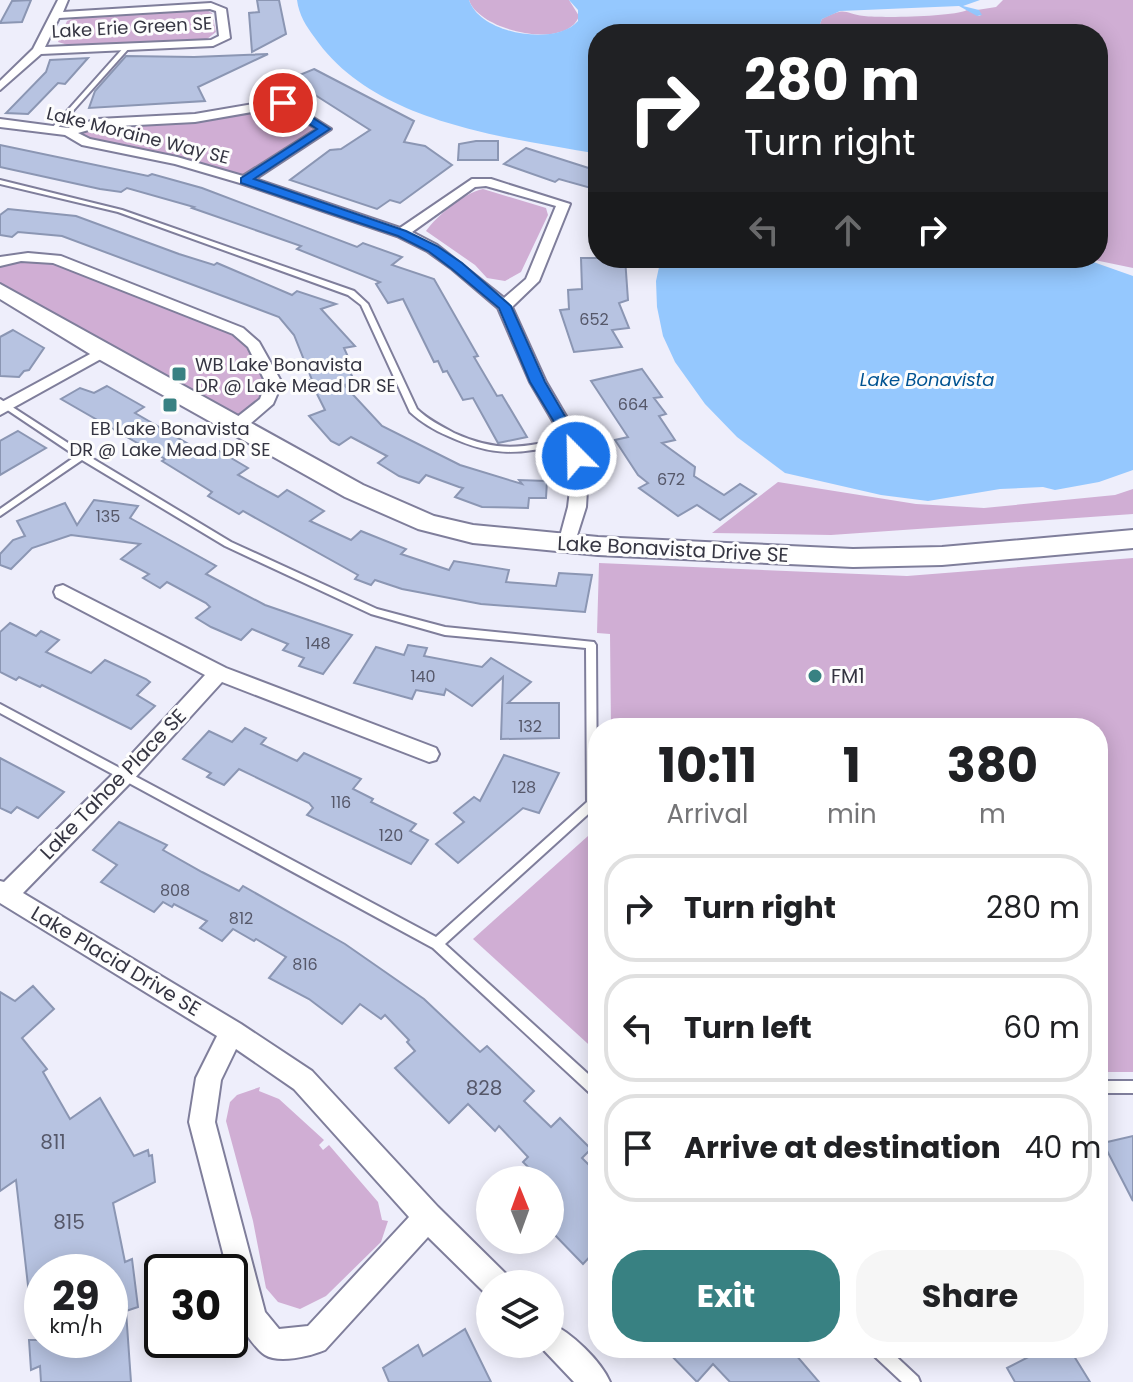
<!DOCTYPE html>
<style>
:root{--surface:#fff;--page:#f6f6f6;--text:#202124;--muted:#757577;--line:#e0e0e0;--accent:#388182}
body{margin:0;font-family:Poppins,sans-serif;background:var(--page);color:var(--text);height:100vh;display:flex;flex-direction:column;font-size:30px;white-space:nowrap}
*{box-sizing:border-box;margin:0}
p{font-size:26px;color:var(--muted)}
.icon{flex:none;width:44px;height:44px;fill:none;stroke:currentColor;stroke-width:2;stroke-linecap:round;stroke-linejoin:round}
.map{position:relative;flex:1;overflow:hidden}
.panel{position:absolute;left:588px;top:718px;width:520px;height:640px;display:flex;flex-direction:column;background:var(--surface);border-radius:32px;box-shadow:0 4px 20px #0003}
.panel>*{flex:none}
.guide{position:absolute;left:588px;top:24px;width:520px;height:244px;border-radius:32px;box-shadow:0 4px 20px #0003;background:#202124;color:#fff;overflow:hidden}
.needle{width:52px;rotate:359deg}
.tools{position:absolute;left:476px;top:1166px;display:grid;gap:16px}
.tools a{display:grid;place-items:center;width:88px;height:88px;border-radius:50%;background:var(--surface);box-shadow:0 4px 20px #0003;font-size:40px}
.speed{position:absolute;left:24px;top:1254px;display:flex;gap:16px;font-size:40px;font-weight:700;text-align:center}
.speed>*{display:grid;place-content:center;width:104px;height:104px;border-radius:50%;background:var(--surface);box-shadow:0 4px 20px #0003;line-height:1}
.speed small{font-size:20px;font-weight:400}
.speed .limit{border:4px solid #111;border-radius:12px;background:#fff;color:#111}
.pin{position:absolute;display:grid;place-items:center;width:68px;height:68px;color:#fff;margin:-34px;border:4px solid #fff;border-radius:50%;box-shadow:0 2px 8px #0007}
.me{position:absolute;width:88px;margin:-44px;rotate:337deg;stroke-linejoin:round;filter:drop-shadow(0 0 6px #0008)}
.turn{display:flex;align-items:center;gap:28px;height:168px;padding:0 24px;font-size:36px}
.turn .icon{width:104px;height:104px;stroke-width:2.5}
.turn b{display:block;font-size:56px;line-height:68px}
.lanes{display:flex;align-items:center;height:76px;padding:0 24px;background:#0003;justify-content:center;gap:40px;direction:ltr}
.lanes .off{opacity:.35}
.eta{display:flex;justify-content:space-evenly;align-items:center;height:136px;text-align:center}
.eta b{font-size:48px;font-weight:700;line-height:56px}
.cta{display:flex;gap:16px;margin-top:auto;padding:16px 24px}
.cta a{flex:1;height:92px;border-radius:32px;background:var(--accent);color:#fff;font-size:32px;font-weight:700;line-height:92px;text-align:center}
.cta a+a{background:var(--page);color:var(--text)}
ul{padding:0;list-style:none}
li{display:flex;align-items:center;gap:24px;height:108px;margin:0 16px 12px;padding:0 8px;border:4px solid var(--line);border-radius:32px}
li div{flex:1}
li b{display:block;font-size:30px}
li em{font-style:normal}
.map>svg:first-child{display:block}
</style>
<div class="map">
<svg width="1133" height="1382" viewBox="0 0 1133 1382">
<rect width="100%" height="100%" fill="#eeeefb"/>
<g fill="#d0aed4">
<path d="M469,0H569L579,16C567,51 479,31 469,0Z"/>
<path d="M1003,0H1133V268L1085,258H1098V34H816L822,19C846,6 843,13 864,16C881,18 953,17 967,10L979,16L981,15L977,10L996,7Z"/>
<polygon points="206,10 212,13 216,32 207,39 68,45 58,42 67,21 77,17"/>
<polygon points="283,103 325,129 245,180 86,142 68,132 98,123 195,118"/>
<path d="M483,189L546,208L548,215L521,272L505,281L487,278L475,265L426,231C438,215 462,194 483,189Z"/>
<polygon points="56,259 238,331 274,383 238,425 0,290 0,262"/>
<polygon points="778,482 916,504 984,508 1115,495 1133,489 1133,514 831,535 712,533"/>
<polygon points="1133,558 1133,1072 1098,1072 1098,728 611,728 610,634 597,633 599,563 907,576"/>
<polygon points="598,827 598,1053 473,939"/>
<polygon points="260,1087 259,1091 279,1099 324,1140 319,1145 323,1150 329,1145 378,1202 382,1220 388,1221 381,1242 326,1296 300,1309 278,1302 266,1288 253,1221 226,1121 230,1102 237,1095"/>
</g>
<g fill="#95c8fe">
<path d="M297,0H469C480,34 555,47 578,21V10L569,0H980L963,6L979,10L982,15L977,16L959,6L840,11L822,19L816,34H598V154C504,137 374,123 315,38C306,26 299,15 297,0Z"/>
<polygon points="661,258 1082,258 1133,276 1133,470 1099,482 1055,490 1043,487 1000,489 928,501 881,495 785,473 737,437 705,404 675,362 663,336 657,307 656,281"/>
</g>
<g fill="#b7c3e1" stroke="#8b96b3" stroke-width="2">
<polygon points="31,0 22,22 0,23 12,1"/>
<polygon points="257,0 279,0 286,34 252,52 249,13 259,12"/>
<polygon points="268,54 198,87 205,101 89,108 95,91 126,56 194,57"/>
<polygon points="88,58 65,84 58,83 28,114 6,113 46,72 50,60"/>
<polygon points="314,69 414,121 404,142 425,146 452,165 400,203 390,200 377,209 290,180 330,150 341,149 370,130 290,79"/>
<polygon points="476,141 498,141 498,160 458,160 459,144"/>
<polygon points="0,145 148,176 152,174 202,188 357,247 363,243 402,257 392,265 434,279 478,356 474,357 497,396 502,395 527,437 498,443 473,398 463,400 447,371 443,372 438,361 434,362 403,299 388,303 376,284 380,282 297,249 301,246 192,208 194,207 127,188 121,192 100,189 0,167"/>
<polygon points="526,148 598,171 598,190 559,179 555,182 504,164"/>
<polygon points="8,209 76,216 179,254 214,265 217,263 292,295 297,291 336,304 321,309 355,346 344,348 349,359 345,360 355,383 344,385 382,426 460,465 522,484 519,480 547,481 546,498 529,498 528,508 482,507 455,497 463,488 459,487 426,475 419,483 399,476 378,463 387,456 351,437 339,445 331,441 309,416 325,410 310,380 312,380 294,335 279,317 62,236 18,232 12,237 0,235 0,215"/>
<polygon points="581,258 625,258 628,300 619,303 629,328 612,330 622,347 574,352 560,310 569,309 568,290 582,289"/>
<polygon points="13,330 44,348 29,370 24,371 19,377 0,376 0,337"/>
<polygon points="642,369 662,397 654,398 666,414 659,416 675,440 662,443 695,467 694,476 724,495 740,484 756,494 720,520 697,505 678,516 639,488 648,483 638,475 615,440 628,437 591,381"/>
<polygon points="107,386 144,407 135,413 206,454 214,448 248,468 238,475 278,497 287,490 324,511 310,521 351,540 361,531 406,549 401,554 449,570 454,561 509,570 506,582 556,586 559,573 592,575 585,612 481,604 402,589 375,580 371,585 355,579 358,575 243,511 239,514 208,496 212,492 162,461 165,459 61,399 80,388 94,393"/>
<polygon points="18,431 46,448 0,475 0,441"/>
<polygon points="94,500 138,506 130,518 216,566 206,574 265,605 352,635 323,674 299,666 304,658 283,650 288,644 252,629 241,640 211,627 196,618 210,607 206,603 167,582 160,588 143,578 149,574 121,559 140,544 71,535 32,548 11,569 0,565 0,554 13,540 25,536 17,521 65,503 77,525"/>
<polygon points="10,623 36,636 41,631 59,640 46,652 91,673 105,660 146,679 150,682 137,695 155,706 131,729 42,685 40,687 19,677 16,680 0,672 0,632"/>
<polygon points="408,645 427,648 424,656 482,667 491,658 531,682 508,703 559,703 559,738 501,739 503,677 472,706 446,689 444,695 416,690 412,699 354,683 376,647 404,655"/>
<polygon points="245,728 266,738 261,744 297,761 304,753 361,779 353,789 373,799 371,802 416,824 410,831 428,840 411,864 307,815 313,808 309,803 239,769 224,785 207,777 211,773 183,759 209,731 232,742"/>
<polygon points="504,755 559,773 539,813 523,808 458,863 436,844 464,822 454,813 474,797 480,801"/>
<polygon points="0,758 55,787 64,792 38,818 17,807 11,813 0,808"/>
<polygon points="119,822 167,845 163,850 202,872 239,891 243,886 345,944 424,999 480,1052 487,1046 534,1091 524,1101 551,1127 560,1118 591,1149 582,1158 598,1174 598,1248 583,1264 550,1230 550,1180 541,1180 523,1162 528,1157 499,1126 495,1131 468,1104 449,1123 395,1068 415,1051 407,1042 409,1040 385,1015 381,1019 360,1004 342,1024 309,999 269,978 286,957 256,939 254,941 233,929 222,941 200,928 207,921 174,904 172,907 163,902 154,912 101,882 117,865 93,850"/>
<polygon points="33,986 54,1009 22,1038 47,1069 43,1072 70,1119 100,1098 134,1156 148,1150 149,1156 152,1155 155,1182 113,1203 125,1262 132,1259 138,1307 126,1311 131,1382 41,1382 40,1366 31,1370 29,1340 110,1340 110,1272 42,1272 42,1311 31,1312 16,1180 0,1191 0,992 15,1001"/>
<polygon points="1133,1136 1133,1201 1103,1143"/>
<polygon points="465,1329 491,1382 389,1382 383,1368 418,1345 423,1356"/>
<polygon points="664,1348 790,1348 819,1382 730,1382 713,1364 697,1382"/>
<polygon points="1046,1348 1069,1348 1090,1382 1015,1382 1007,1368"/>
</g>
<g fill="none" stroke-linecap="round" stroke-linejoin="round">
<g stroke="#7f7e9b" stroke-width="4">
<g id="lane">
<polygon points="125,46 130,47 55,131 51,131 51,129"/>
<path d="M0,180L122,210L354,291L368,304L417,409C427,419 441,426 454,433C500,454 525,447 572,437L576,440L572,443C520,453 498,459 448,436C434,430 421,422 410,412L361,305L348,295L118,212L0,184Z"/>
<polygon points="0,399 85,454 231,542 377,609 445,627 594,642 596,645 597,804 596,807 445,944 598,1083 598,1098 593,1096 433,948 0,713 0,704 436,937 587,802 586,648 445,635 371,614 225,546 82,460 0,516 0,509 76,456 0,405"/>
<rect x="1098" y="1081" width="35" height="12"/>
<polygon points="869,1348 887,1348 918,1377 920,1382 902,1382 871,1353"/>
</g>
</g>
<g stroke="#7f7e9b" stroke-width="4">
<g id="street">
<path d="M58,0H68L63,12L211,3L226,9L230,38L213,46L41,54L0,90V81L33,49ZM210,9L216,11L219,36L211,40L45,47L59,18Z"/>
<path d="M283,99L331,129L255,179L400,228L472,179H491L570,204L539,281L512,307L546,382L580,440L588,473L586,507L573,548L567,550L558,544L568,507L572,473L564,440L530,382L498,308L452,269L427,251L397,236L240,183L175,164L82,145L65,135L0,127V119L68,128L98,119L195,114ZM281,107L317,129L243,176L177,157L90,139L78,133L99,127L195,122ZM486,186L556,206L526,279L504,298L437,245L412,232L475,187Z"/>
<polygon points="28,253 61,256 243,328 259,342 282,383 273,404 244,429 232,429 232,421 260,399 266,383 248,347 233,334 53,263 21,261 0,266 0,257"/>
<polygon points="103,347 111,352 108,355 0,415 0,403"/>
<path d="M63,585L226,668L436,748L439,754L436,760L429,762L222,682L132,781L23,893L241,1024L312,1071L438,1207L506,1274L510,1284H490V1296L486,1294L428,1237L325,1350C311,1356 279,1364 265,1355C257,1350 249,1338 243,1330L189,1122L196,1078L217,1036L0,903V881L4,882L118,769L205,675L56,597L54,592L56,587ZM236,1049L294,1089L409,1217L308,1326L279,1329L265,1312L215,1122L221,1080Z"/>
<path d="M550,1323C571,1332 601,1361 610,1382H574L538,1344H550Z"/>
</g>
</g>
<g stroke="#7f7e9b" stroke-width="4">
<polygon id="secondary" points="0,284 363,485 434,516 473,525 598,537 853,549 942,547 1133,530 1133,548 942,565 853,567 598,555 473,543 418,529 345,497 95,357 0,299"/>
</g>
<use href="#lane" fill="#fff" fill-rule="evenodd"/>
<use href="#street" fill="#fff" fill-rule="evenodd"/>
<use href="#secondary" fill="#fff" fill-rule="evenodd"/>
</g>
<polygon fill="#1a73e8" stroke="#114b97" stroke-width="2" points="279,101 287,101 330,129 254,179 406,231 437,246 462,263 511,306 545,382 579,440 584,456 581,460 576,461 568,456 565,440 530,382 499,308 452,269 428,251 398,236 241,183 241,178 317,129 279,105"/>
<g fill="#388182" stroke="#fdfdfd" stroke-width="3">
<rect x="171" y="366" width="16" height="16" rx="4"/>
<rect x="162" y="397" width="16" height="16" rx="4"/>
<circle cx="815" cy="676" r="8"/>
</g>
<g text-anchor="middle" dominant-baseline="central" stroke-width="6" stroke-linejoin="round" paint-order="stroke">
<g font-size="16" fill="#56586a">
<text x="594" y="319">652</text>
<text x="633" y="404">664</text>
<text x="671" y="479">672</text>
<text x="108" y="516">135</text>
<text x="318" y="643">148</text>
<text x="423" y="676">140</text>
<text x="530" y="726">132</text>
<text x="524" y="787">128</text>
<text x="341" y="802">116</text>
<text x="391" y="835">120</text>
<text x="175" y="890">808</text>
<text x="241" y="918">812</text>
<text x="305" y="964">816</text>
</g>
<g font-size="18" fill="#353542" stroke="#fdfdfd">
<text transform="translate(132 27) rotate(-3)">Lake Erie Green SE</text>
<text transform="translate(138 135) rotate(14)">Lake Moraine Way SE</text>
</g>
<g font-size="18" fill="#353542" stroke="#fdfdfd" text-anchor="start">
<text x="195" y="364">WB Lake Bonavista<tspan x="195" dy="21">DR @ Lake Mead DR SE</tspan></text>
<text x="170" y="428" text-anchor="middle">EB Lake Bonavista<tspan x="170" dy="21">DR @ Lake Mead DR SE</tspan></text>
</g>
<g font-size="18" font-style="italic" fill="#005392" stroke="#fdfdfd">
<text x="927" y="379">Lake Bonavista</text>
</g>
<g font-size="20" fill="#353542" stroke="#fdfdfd">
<text transform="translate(673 549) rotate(3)">Lake Bonavista Drive SE</text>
<text transform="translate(113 784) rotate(-46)">Lake Tahoe Place SE</text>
<text transform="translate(116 961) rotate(31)">Lake Placid Drive SE</text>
</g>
<g font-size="20" fill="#353542" stroke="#fdfdfd" text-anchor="start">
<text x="831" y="676">FM1</text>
</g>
<g font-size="20" fill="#56586a">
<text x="484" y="1088">828</text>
<text x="53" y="1142">811</text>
<text x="69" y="1222">815</text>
</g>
</g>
</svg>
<div class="tools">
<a><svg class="needle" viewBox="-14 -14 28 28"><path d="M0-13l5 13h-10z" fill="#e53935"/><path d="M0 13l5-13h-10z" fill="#757577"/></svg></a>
<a><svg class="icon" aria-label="layers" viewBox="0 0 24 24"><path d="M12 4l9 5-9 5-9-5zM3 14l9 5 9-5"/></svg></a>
</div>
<div class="speed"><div>29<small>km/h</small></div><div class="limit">30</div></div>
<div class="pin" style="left:283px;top:103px;background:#d93025"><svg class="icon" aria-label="arrive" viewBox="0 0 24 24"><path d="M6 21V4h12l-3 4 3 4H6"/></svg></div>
<svg class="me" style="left:576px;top:456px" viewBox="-20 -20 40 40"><circle r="17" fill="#1a73e8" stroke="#fff" stroke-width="3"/><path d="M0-11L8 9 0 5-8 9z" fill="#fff"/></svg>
<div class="guide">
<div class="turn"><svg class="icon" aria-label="right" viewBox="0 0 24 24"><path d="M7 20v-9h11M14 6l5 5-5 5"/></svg><div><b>280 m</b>Turn right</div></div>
<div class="lanes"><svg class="icon off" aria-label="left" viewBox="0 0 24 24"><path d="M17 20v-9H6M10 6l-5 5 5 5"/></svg><svg class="icon off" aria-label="ahead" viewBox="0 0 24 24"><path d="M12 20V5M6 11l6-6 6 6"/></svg><svg class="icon" aria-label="right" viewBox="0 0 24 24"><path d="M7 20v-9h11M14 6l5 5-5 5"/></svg></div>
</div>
<section class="panel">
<div class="eta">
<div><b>10:11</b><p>Arrival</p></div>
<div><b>1</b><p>min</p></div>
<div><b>380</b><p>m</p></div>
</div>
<ul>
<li><svg class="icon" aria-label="right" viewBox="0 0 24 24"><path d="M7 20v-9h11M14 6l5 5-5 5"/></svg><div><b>Turn right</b></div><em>280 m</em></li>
<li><svg class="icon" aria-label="left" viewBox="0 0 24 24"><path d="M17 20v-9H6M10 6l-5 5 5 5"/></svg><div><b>Turn left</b></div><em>60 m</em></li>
<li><svg class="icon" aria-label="arrive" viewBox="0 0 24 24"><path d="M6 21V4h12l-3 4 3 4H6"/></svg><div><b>Arrive at destination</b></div><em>40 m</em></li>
</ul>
<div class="cta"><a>Exit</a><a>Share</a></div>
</section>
</div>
